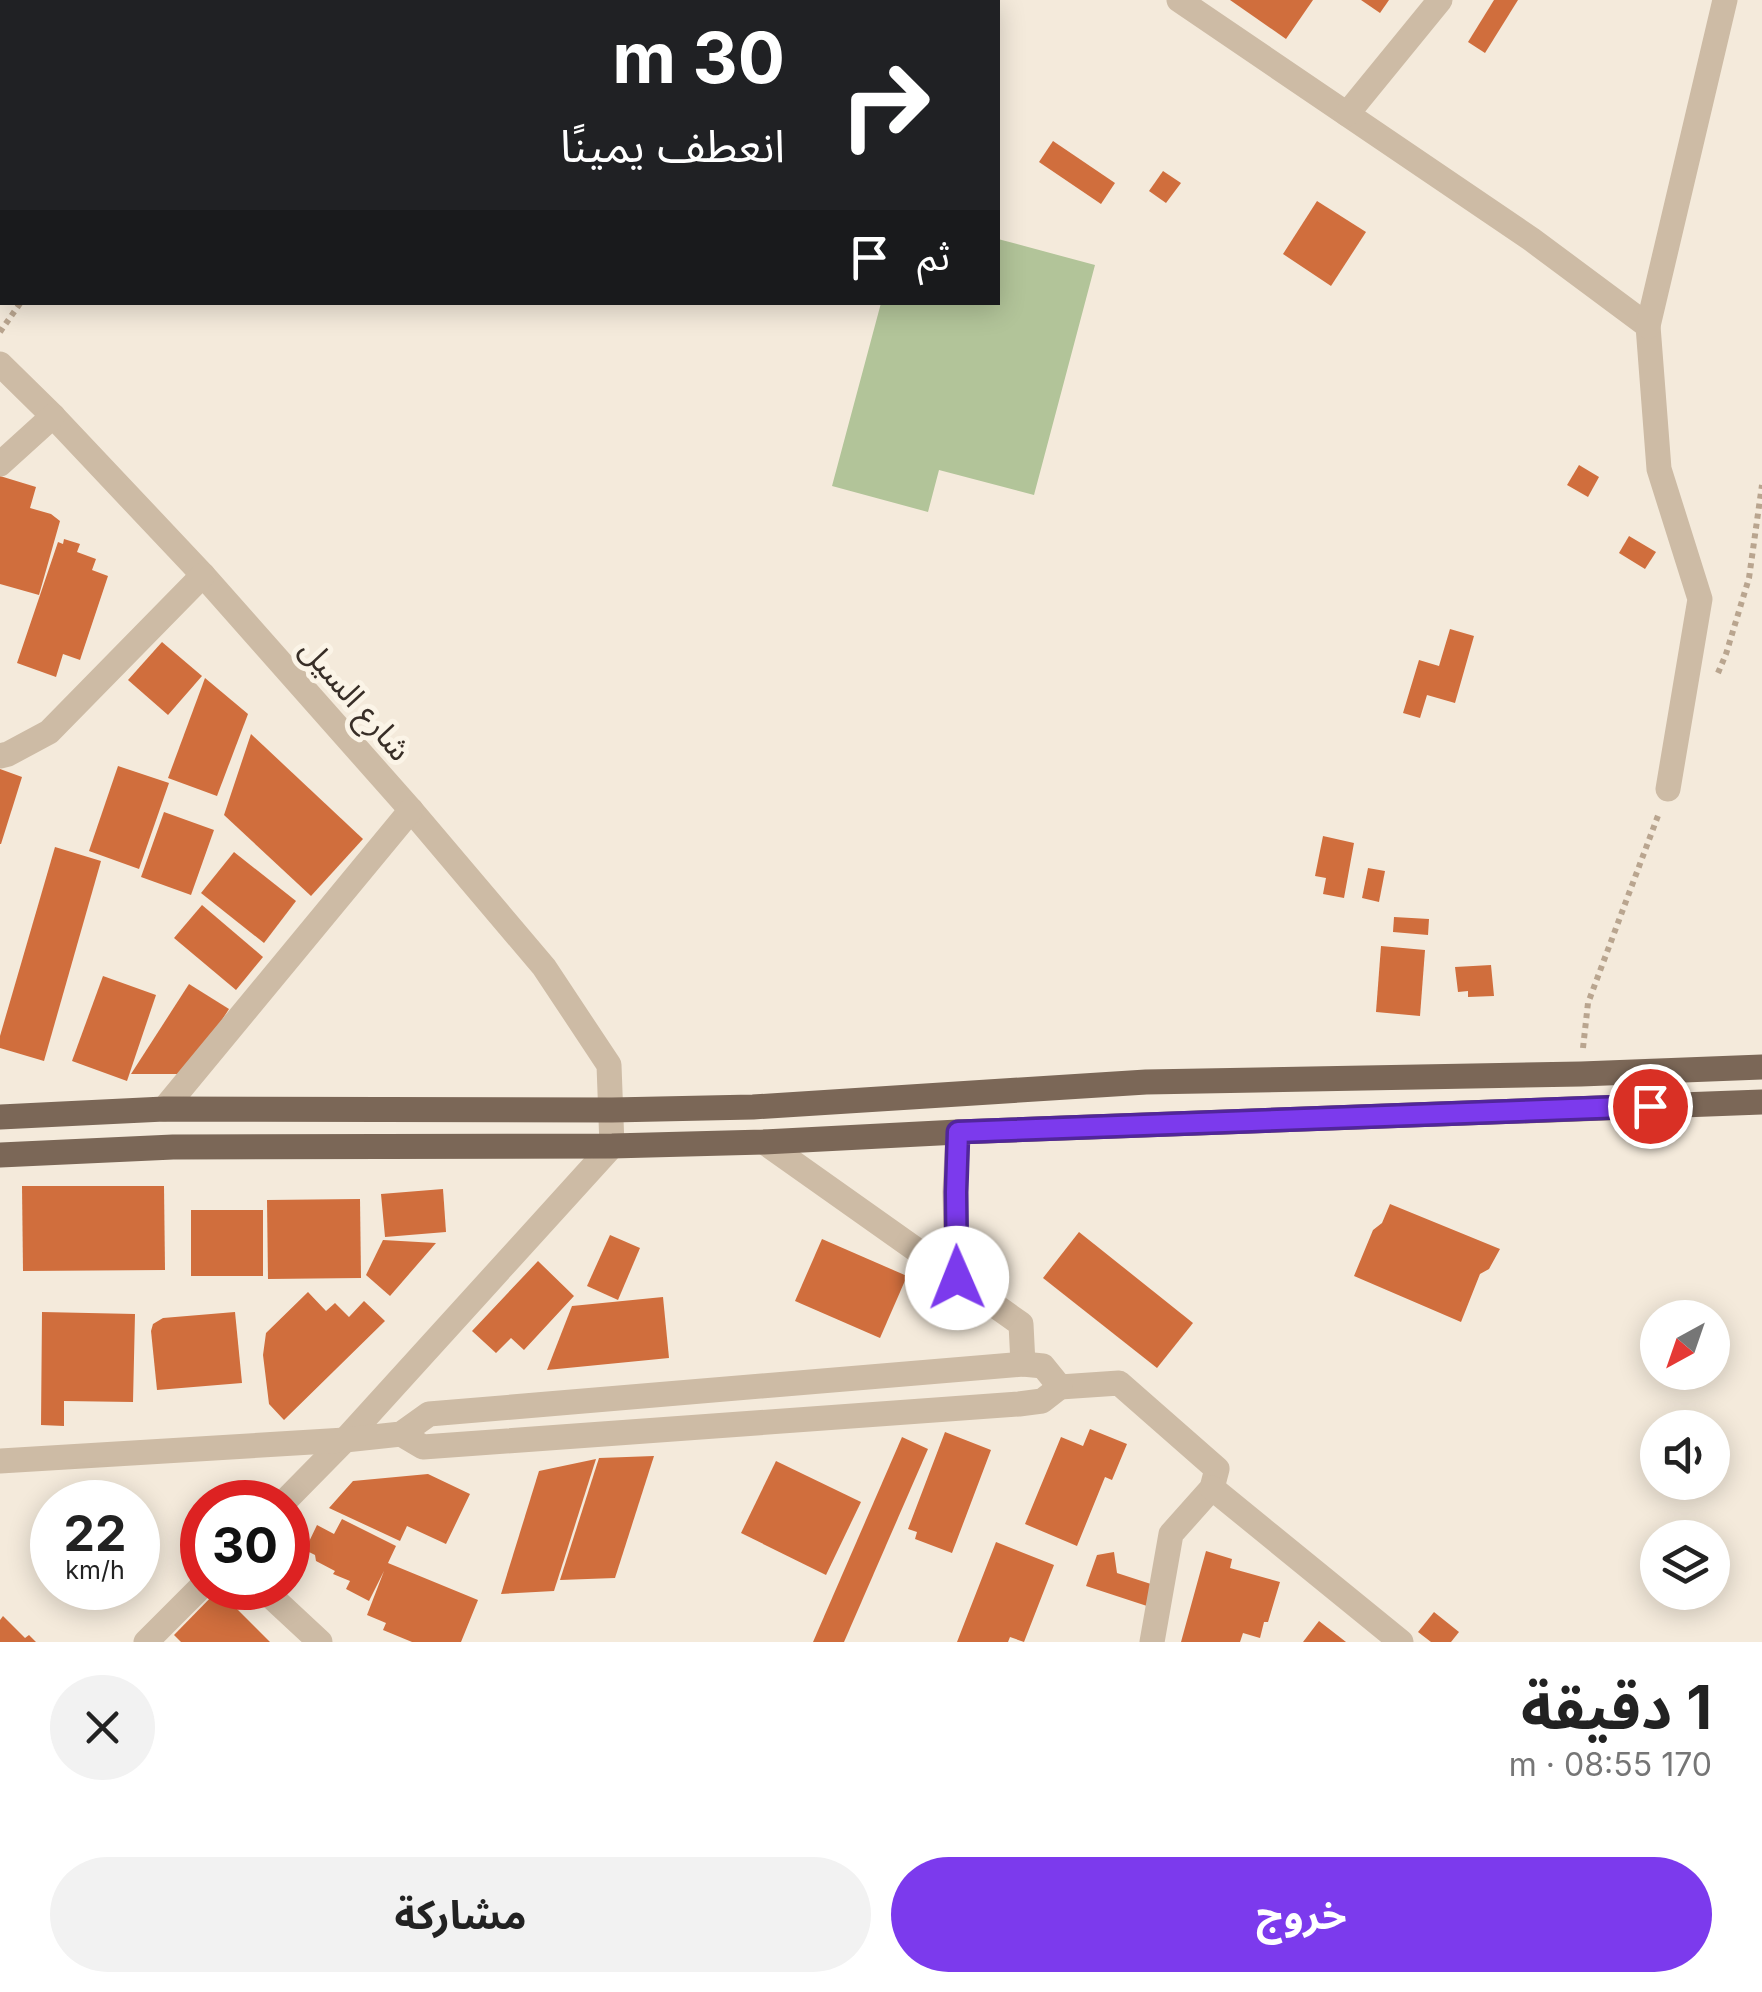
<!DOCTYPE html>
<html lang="ar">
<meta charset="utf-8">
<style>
:root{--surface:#fff;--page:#f2f2f2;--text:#222;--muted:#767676;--accent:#7c3aed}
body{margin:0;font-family:Inter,"Noto Sans Arabic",sans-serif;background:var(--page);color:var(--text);direction:rtl;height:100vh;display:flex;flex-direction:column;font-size:38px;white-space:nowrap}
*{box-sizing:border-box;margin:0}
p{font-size:32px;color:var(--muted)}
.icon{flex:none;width:55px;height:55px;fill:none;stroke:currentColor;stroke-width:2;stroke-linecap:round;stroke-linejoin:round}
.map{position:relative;height:1642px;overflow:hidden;direction:ltr}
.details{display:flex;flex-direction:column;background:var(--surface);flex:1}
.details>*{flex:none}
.hud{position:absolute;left:0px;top:0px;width:1000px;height:305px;box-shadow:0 5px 25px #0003;direction:rtl;background:#202124;color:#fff;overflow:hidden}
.needle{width:65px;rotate:220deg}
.buttons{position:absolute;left:1640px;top:1300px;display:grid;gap:20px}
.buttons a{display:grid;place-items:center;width:90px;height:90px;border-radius:50%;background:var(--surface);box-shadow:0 5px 25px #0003;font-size:50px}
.speed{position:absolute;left:30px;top:1480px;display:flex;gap:20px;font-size:50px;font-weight:700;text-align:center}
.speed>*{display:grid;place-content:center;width:130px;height:130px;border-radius:50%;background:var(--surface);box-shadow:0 5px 25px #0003;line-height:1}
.speed small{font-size:25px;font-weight:400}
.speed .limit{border:15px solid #d22;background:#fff;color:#111}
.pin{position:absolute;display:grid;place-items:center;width:85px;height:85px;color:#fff;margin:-42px;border:5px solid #fff;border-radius:50%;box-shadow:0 2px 10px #0007}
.me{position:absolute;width:110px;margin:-55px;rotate:359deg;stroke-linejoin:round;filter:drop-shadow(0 0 8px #0008)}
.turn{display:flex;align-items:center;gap:35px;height:210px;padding:0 50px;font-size:45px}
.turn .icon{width:130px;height:130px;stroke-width:2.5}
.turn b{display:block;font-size:70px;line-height:85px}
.then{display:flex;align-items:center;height:95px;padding:0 50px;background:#0003;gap:20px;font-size:38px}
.round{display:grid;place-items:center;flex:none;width:105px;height:105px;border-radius:52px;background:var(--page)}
.headline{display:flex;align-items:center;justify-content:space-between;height:170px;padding:0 50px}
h1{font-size:60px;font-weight:700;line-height:75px}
.button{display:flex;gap:20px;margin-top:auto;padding:20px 50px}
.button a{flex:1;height:115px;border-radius:60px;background:var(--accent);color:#fff;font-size:40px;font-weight:700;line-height:115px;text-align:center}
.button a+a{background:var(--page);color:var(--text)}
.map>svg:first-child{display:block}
</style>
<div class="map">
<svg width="1762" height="1642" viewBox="0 0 1762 1642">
<rect width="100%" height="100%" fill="#f4eadb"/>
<polygon fill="#b2c499" points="998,239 1095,265 1034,495 939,470 928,512 832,486 881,303 998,302"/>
<g fill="#d06e3d">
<polygon points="1230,0 1313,0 1286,39"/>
<polygon points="1361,0 1389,0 1380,13"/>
<polygon points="1494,0 1518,0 1485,53 1468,42"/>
<polygon points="1053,141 1115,183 1101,204 1039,162"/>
<polygon points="1163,171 1181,183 1166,203 1149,191"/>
<polygon points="1317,201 1366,232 1331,286 1283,254"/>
<polygon points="1579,465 1599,477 1588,497 1567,485"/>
<polygon points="0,476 36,487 30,508 51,514 60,521 39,595 0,584"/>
<polygon points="1629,536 1656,552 1645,569 1619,553"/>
<polygon points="64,539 80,544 77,552 96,559 92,570 108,576 80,660 63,654 56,677 17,663 58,542 63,544"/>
<polygon points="1450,629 1474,636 1455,703 1427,695 1420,718 1403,713 1419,660 1439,666"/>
<polygon points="162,642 202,676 168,715 128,680"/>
<polygon points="205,678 248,714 217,796 168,778"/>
<polygon points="251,734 363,839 311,896 224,815"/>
<polygon points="118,766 169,783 139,869 89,851"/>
<polygon points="0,769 22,777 1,844 0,844"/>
<polygon points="164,812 214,830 191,895 141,877"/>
<polygon points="1323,836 1354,843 1344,898 1323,894 1326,878 1315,876"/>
<polygon points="55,847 101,861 44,1061 0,1048 0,1036"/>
<polygon points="234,852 296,901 264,943 201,893"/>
<polygon points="1368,868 1385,871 1379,902 1362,898"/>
<polygon points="202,905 263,957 236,990 174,938"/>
<polygon points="1394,917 1429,919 1428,935 1393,932"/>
<polygon points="1381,946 1425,950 1420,1016 1376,1012"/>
<polygon points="1491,965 1494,996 1468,997 1468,991 1458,992 1455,967"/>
<polygon points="103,976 156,995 127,1081 72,1061"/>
<polygon points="189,984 229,1009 187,1074 131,1074"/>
<polygon points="22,1186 164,1186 165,1270 23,1271"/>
<polygon points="443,1189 446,1232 385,1237 381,1194"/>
<polygon points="360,1199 361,1278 268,1279 267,1200"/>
<polygon points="1390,1204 1500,1249 1489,1269 1480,1274 1461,1322 1354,1276 1373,1230 1382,1223"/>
<rect x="191" y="1210" width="72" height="66"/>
<polygon points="1079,1232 1193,1323 1157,1368 1043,1278"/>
<polygon points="610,1235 640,1248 618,1300 587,1286"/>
<polygon points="822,1239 907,1276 880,1338 795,1301"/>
<polygon points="383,1240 436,1243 390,1296 366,1275"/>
<polygon points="538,1261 574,1296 524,1350 511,1338 496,1353 472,1331"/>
<polygon points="308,1292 326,1311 335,1303 349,1317 364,1301 385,1321 284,1420 269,1404 263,1355 266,1333"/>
<polygon points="663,1297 669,1358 547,1370 572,1306"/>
<polygon points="42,1312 135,1314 133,1402 64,1401 64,1426 41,1425"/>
<polygon points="235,1312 242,1383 157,1390 151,1331 153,1324 163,1318"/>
<polygon points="1090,1429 1127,1444 1112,1480 1105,1477 1077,1546 1025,1524 1061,1437 1083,1446"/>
<polygon points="945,1432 991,1450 952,1553 915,1539 917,1532 908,1529"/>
<polygon points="902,1437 928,1449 844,1642 813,1642"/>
<polygon points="654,1456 615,1578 560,1580 599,1458"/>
<polygon points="596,1459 554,1591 501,1594 539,1471"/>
<polygon points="776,1461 861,1502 826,1575 741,1533"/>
<polygon points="428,1474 470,1494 446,1544 407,1526 400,1541 329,1508 353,1481"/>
<polygon points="342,1519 396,1546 388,1563 478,1600 461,1642 412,1642 383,1630 386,1623 367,1615 384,1571 369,1601 346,1589 350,1581 333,1574 335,1571 316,1561 315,1555 305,1550 317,1525 334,1534"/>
<polygon points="996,1542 1054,1565 1024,1642 1010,1637 1008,1642 957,1642"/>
<polygon points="1206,1551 1232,1559 1230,1568 1280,1582 1268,1622 1264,1622 1260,1638 1243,1633 1240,1642 1181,1642"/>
<polygon points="1114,1552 1117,1573 1154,1585 1147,1606 1086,1586 1097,1555"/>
<polygon points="218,1590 270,1642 181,1642 174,1635"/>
<polygon points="1434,1612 1459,1632 1451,1642 1431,1642 1418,1632"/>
<polygon points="3,1616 25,1638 29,1635 36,1642 0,1642 0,1620"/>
<polygon points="1319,1621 1346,1642 1303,1642"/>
</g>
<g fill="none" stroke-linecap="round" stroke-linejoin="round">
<g stroke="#b9a58f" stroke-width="6" stroke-dasharray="5 5" stroke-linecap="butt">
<polyline points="176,2 177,0"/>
<polyline points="0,332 21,302"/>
<polyline points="1718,673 1726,654 1749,578 1762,485"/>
<polyline points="1583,1048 1588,1003 1659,813"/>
</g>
<g stroke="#cdbba5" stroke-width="25">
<polyline points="1179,0 1531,239 1648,326 1659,469 1700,599 1668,789"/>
<polyline points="1347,114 1440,0"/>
<polyline points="1648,326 1725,0"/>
<polyline points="0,364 53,416 203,575 411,810 544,967 609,1065 612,1146 345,1440 284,1502"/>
<polyline points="0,464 53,416"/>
<polyline points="0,756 8,754 49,732 203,575"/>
<polyline points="164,1109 411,810"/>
<polyline points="764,1142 1021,1324 1023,1364"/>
<polyline points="957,1277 955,1192 958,1132"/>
<polyline points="1060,1387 1119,1383 1217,1469 1212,1488 1171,1534 1152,1642"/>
<polyline points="0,1461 345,1440 401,1434 429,1414 1023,1364 1043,1366 1060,1387 1042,1401 1019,1404 423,1447 401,1434"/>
<polyline points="1212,1488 1401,1642"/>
<polyline points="262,1588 320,1642"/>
<polyline points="146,1642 202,1586"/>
</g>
<g stroke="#7b6757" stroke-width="25">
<polyline points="0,1117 164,1109 612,1110 753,1107 1146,1082 1581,1074 1762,1067"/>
<polyline points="0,1155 173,1147 612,1146 764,1142 958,1132 1762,1102"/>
</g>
</g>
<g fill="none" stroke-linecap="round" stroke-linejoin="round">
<g stroke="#51269a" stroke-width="25">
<polyline id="route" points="957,1278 956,1192 958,1132 1650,1106"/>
</g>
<use href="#route" stroke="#7c3aed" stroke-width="18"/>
</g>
<g text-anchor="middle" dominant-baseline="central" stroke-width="10" stroke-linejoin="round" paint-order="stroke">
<g font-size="32" fill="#382e27" stroke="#fbf4e7">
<text transform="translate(356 699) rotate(49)">شارع السيل</text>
</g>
</g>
</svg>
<div class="buttons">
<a><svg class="needle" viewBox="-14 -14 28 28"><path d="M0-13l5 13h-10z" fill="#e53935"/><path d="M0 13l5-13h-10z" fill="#767676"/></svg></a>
<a><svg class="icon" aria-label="sound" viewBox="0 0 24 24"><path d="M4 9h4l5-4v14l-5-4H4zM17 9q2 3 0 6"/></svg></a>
<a><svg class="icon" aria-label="layers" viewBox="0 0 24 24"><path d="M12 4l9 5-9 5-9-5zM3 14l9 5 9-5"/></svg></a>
</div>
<div class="speed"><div>22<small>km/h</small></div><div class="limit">30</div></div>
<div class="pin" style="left:1650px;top:1106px;background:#d93025"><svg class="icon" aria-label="arrive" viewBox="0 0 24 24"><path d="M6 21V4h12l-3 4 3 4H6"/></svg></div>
<svg class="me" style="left:957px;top:1278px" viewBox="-20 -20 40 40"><circle r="19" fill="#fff"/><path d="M0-13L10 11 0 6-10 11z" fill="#7c3aed"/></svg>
<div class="hud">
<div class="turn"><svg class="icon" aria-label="right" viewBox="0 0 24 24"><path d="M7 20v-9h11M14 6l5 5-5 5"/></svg><div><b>30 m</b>انعطف يمينًا</div></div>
<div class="then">ثم<svg class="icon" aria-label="arrive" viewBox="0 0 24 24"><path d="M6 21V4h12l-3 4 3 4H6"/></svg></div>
</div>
</div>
<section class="details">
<div class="headline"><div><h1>1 دقيقة</h1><p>170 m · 08:55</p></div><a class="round"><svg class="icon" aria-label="close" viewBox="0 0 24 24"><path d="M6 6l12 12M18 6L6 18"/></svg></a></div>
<div class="button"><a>خروج</a><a>مشاركة</a></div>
</section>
